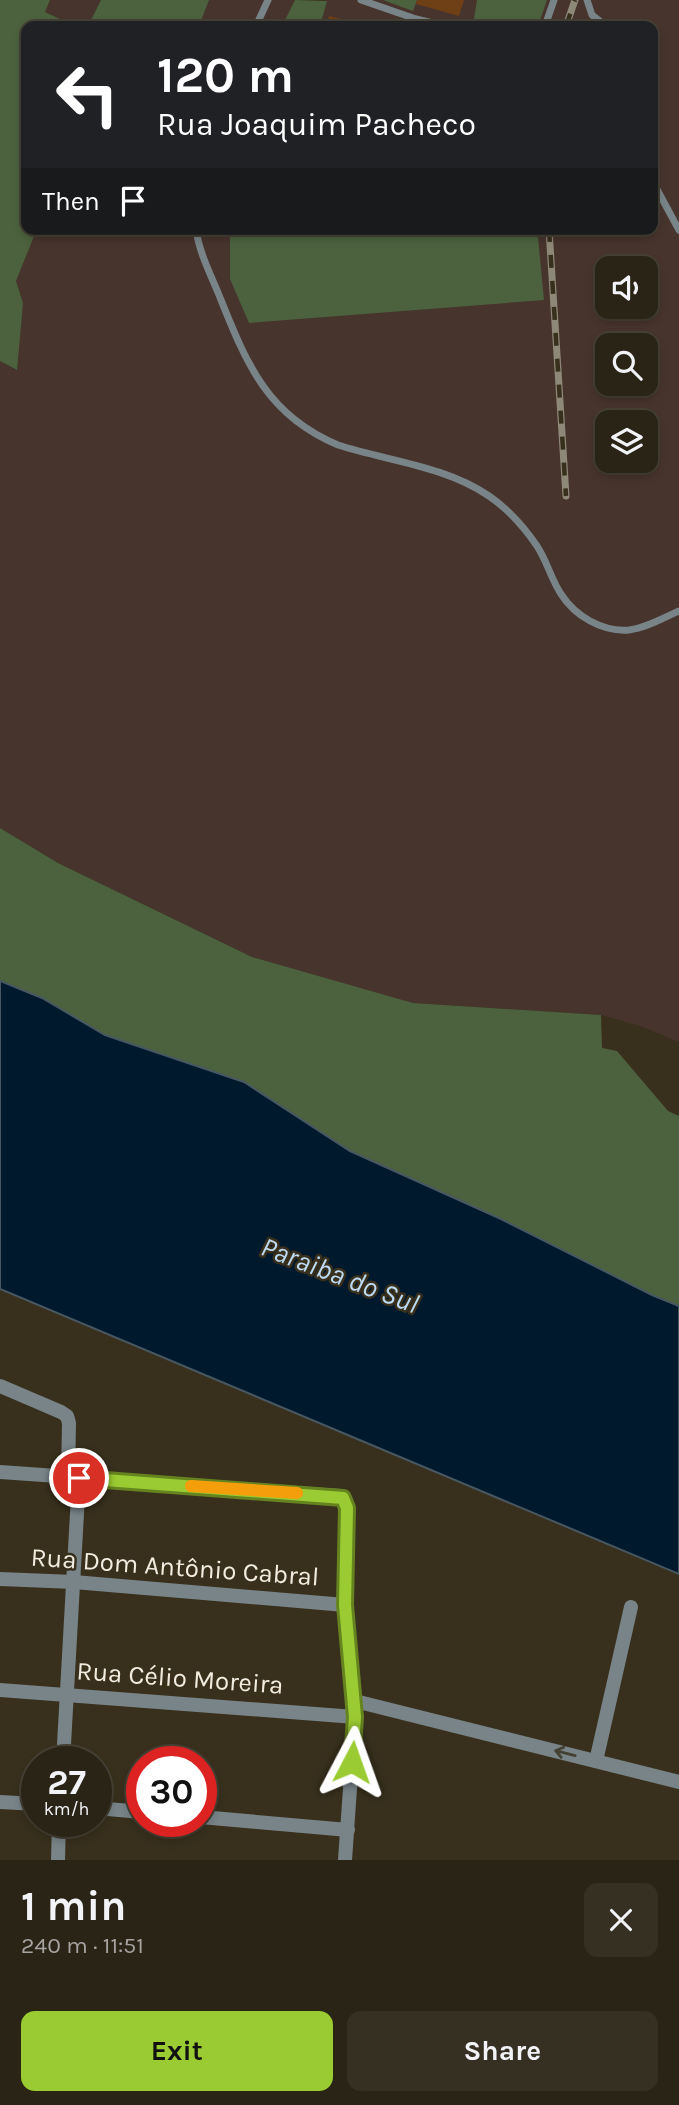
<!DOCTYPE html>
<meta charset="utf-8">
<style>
:root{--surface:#2a2416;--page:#363023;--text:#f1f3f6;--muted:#a5a4a1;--line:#464135;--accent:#9bcb32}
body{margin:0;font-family:Karla,sans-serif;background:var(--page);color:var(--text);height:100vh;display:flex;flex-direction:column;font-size:26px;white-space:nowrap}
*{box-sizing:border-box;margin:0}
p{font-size:23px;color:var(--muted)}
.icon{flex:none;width:38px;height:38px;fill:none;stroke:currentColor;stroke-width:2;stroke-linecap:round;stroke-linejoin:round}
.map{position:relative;height:1860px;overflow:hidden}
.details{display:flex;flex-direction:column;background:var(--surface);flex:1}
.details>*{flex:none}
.banner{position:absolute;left:21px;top:21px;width:637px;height:214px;border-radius:14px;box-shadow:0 4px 10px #0003,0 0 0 2px var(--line);background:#202124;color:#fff;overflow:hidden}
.fabs{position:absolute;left:595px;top:256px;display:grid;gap:14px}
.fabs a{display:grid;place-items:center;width:63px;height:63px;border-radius:14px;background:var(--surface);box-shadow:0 4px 10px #0003,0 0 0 2px var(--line);font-size:35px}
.speed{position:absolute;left:21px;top:1746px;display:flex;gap:14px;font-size:35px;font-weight:700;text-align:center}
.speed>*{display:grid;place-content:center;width:91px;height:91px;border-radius:50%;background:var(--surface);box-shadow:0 4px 10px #0003,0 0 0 2px var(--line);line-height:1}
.speed small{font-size:18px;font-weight:400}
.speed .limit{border:10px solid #d22;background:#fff;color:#111}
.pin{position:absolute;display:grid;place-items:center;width:60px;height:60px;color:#fff;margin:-30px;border:4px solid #fff;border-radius:50%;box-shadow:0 2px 7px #0007}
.me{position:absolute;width:77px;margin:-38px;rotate:4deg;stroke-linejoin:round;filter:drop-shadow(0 0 5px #0008)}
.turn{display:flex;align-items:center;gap:24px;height:147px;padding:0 21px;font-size:32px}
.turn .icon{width:91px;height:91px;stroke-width:2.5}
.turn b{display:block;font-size:49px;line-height:60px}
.then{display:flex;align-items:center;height:66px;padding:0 21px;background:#0003;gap:14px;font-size:26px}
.round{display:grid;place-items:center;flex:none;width:74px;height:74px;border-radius:14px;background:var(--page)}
.overview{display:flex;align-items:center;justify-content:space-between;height:119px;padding:0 21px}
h1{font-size:42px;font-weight:700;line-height:52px}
.action{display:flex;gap:14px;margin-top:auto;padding:14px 21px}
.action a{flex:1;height:80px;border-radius:14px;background:var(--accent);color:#111;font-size:28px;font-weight:700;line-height:80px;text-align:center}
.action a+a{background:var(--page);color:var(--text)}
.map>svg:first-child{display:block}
</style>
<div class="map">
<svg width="679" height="1860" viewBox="0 0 679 1860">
<rect width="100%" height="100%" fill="#38301d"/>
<g fill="#47342d" fill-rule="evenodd">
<polygon points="50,0 101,0 88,26 75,26 45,12"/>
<polygon points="209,0 295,0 282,26 199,26"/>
<path d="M325,0H679V1042L640,1026L601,1015L413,1003L252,957L58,863L0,828V361L16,370L23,303L16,281L37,229H230V274L510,237L508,229H653V26H320L326,1ZM607,268H646V306H607ZM607,345H646V383H607ZM607,422H646V460H607Z"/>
</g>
<g fill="#4c623e">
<polygon points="0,0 50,0 45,12 75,26 26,26 26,229 37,229 16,281 23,303 17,370 0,361"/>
<polygon points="101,0 209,0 199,26 88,26"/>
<polygon points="295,0 327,1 320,26 282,26"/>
<polygon points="383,0 417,0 413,11"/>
<polygon points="477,0 547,0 538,26 473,25"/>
<polygon points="230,229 508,229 510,237 538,237 544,300 249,323 230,279"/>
<polygon points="0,828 58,863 252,957 413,1003 601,1015 602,1048 617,1051 668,1111 679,1116 679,1306 652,1295 501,1219 350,1151 244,1082 105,1035 42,998 0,981"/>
</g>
<polygon fill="#00192c" stroke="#485862" stroke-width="2" points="0,981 42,998 105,1035 244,1082 350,1151 501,1219 652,1295 679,1306 679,1574 0,1289"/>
<g fill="#6f3f15">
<polygon points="417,0 464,0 459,16 416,4"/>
<polygon points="329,16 367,25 367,26 327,26"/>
</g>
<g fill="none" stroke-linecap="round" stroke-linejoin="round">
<g stroke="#788488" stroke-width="7">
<polyline points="361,0 416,19 445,26"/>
<polyline points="587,0 592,15 606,26"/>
<polyline points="256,26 268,0"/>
<polyline points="545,26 554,0"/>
<polyline points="653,182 679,230"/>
<path d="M196,229C199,252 210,273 219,295C246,362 266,415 338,445C388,461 445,466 489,496C508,509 524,527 537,546C547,561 551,579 561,594C575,616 602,632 629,630C646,628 663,618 679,611"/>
</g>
<g stroke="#788488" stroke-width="14">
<polyline points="0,1386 61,1412 67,1416 69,1423 68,1477"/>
<polyline points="0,1472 340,1496 346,1501 345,1605 355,1717 345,1860"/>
<polyline points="0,1579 74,1582 345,1605"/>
<polyline points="0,1690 355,1717"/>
<polyline points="355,1701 679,1782"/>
<polyline points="596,1761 631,1607"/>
<polyline points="63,1762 79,1478"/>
<polyline points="0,1802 37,1804"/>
<polyline points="96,1808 142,1812"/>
<polyline points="201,1817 348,1830"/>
<polyline points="58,1860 59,1822"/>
</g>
<g stroke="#8e8878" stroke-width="7">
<g id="rail">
<polyline points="566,26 575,0"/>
<polyline points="549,229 566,496"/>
</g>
</g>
<use href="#rail" stroke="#38301d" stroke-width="4.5" stroke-dasharray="13" stroke-linecap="butt"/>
</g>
<defs><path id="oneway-shaft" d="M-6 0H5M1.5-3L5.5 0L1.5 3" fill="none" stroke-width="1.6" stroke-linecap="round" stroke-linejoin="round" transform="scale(1.75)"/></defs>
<use stroke="#454132" href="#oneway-shaft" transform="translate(565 1753) rotate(-166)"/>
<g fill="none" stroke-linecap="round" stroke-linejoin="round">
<g stroke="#658420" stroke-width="18">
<polyline id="route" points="79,1478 343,1498 347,1508 345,1605 355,1717 352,1762"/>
</g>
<use href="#route" stroke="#9bcb32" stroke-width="12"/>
<polyline stroke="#f59e0b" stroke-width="12" points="191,1486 297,1493"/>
</g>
<g text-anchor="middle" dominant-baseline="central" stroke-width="5" stroke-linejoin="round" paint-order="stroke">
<g font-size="26" fill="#f1ece0" stroke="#38301d">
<text transform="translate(175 1567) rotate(4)">Rua Dom Antônio Cabral</text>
<text transform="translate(180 1678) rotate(4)">Rua Célio Moreira</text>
</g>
<g font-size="28" font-style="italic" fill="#bcdaf2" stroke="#38301d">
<text transform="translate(340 1275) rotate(21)">Paraiba do Sul</text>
</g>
</g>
</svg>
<div class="fabs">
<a><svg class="icon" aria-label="sound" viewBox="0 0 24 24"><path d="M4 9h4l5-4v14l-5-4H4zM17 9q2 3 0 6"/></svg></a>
<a><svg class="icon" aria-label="search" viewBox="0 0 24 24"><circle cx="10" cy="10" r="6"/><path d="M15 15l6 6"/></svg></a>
<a><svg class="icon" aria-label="layers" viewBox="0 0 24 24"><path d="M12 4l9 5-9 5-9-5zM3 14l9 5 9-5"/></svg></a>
</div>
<div class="speed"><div>27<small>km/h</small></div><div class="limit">30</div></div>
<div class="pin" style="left:79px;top:1478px;background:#d93025"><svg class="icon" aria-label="arrive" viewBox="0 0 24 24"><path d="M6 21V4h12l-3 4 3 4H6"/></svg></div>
<svg class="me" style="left:352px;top:1762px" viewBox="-20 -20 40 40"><path d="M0-17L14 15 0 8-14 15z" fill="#9bcb32" stroke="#fff" stroke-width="4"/></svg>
<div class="banner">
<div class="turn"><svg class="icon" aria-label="left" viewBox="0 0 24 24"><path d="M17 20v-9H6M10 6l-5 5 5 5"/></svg><div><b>120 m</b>Rua Joaquim Pacheco</div></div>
<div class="then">Then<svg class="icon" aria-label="arrive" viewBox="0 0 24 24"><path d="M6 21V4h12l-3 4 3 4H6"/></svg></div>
</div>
</div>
<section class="details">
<div class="overview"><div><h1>1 min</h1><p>240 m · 11:51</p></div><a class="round"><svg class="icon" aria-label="close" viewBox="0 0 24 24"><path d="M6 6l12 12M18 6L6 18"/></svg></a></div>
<div class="action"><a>Exit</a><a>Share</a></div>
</section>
